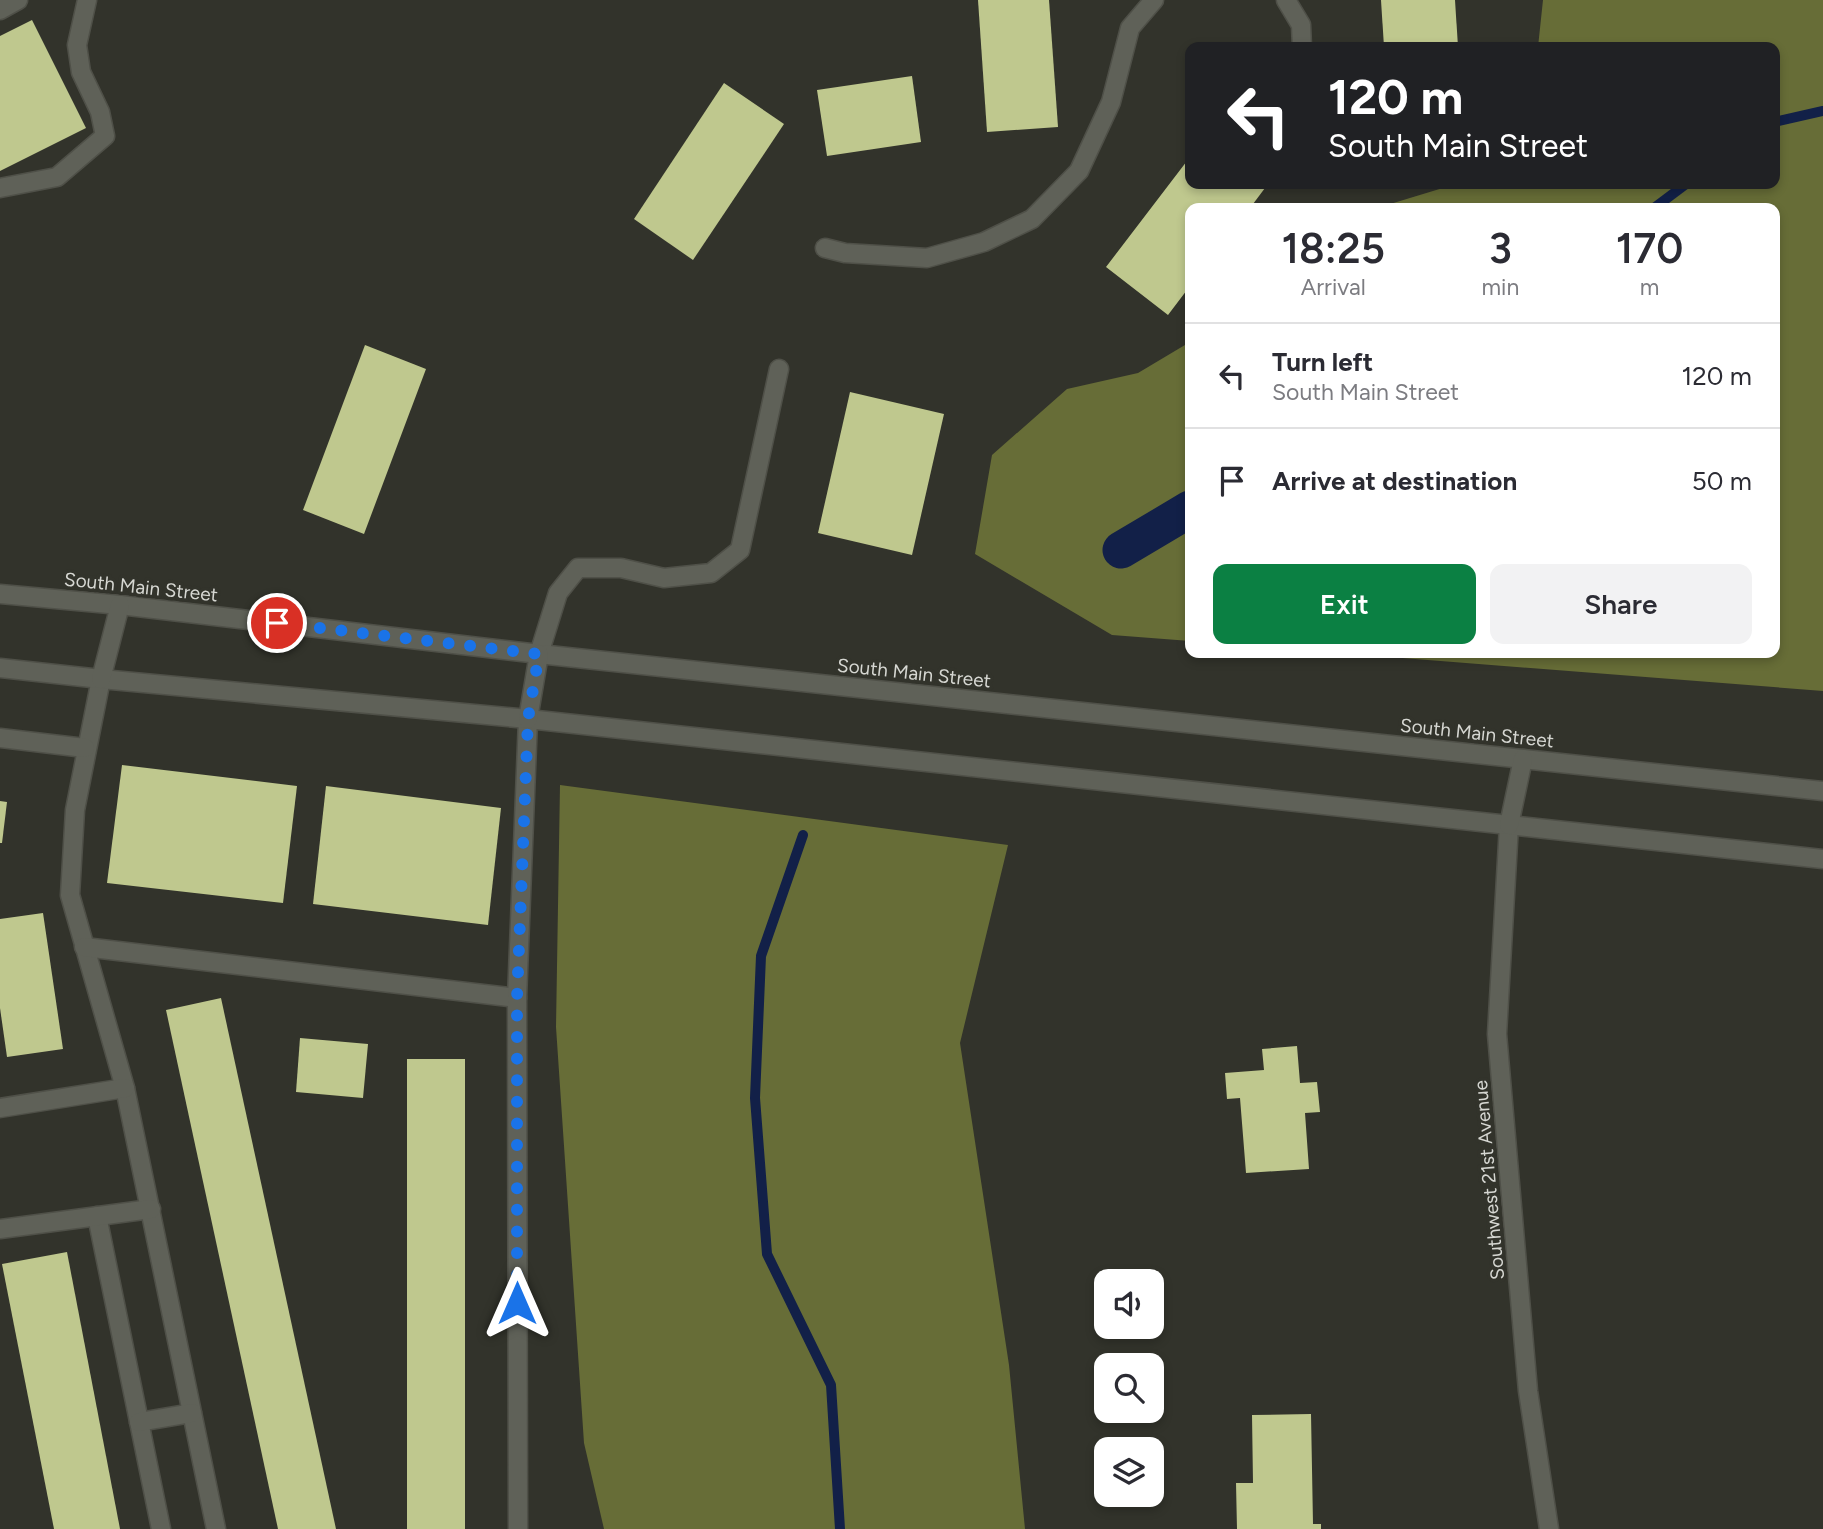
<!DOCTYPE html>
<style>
:root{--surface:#fff;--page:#f2f2f3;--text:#2b2b33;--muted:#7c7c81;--line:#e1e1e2;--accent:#0b8043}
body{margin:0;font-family:Figtree,sans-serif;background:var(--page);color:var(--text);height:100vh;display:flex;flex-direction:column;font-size:26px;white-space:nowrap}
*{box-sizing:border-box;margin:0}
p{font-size:23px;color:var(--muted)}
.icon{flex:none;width:38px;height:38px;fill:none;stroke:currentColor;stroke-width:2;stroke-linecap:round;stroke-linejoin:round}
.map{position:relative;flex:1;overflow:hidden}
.sheet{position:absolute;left:1185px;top:203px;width:595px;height:455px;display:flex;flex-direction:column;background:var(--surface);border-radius:14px;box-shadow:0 4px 10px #0003}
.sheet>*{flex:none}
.top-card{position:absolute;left:1185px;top:42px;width:595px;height:147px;border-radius:14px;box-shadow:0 4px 10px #0003;background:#202124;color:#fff;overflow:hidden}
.tools{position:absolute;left:1094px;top:1269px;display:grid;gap:14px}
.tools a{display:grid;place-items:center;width:70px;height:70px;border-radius:14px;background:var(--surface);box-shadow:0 4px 10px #0003;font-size:35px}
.pin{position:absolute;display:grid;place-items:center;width:60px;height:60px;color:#fff;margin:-30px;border:4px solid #fff;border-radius:50%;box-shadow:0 2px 7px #0007}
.me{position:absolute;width:77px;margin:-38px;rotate:0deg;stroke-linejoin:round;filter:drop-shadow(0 0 5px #0008)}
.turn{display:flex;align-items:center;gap:24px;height:147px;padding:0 28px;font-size:32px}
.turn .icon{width:91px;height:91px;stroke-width:2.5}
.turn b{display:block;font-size:49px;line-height:60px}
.eta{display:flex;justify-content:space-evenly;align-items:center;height:119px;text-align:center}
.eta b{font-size:42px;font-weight:600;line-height:49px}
.action{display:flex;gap:14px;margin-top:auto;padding:14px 28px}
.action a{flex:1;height:80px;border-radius:14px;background:var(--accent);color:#fff;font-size:28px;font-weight:600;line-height:80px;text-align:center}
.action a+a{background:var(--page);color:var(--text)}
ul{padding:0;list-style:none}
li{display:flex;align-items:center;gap:21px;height:105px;padding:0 28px;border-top:2px solid var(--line)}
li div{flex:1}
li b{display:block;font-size:26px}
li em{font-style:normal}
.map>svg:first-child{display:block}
</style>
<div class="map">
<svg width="1823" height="1529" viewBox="0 0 1823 1529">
<rect width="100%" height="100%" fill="#32332b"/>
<g fill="#676d37">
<polygon points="1543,0 1823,0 1823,691 1339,653 1774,653 1774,208 1377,208 1456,184 1774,184 1774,47 1538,47"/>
<polygon points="1190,342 1190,641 1112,635 975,554 992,455 1067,389 1138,373"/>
<polygon points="560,785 1008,845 960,1043 1009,1365 1025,1529 604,1529 584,1443 556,1027"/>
</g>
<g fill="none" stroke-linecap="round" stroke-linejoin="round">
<g stroke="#122048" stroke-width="10">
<polyline points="1774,122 1823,111"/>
<polyline points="1654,208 1686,184"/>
<polyline points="803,835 761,956 755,1098 767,1254 831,1385 840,1529"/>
</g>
<polyline stroke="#122048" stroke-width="37" points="1121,550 1190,509"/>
</g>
<g fill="#bfc88e">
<polygon points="978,0 1049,0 1058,127 987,132"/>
<polygon points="1381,0 1455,0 1458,47 1384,47"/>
<polygon points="32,20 86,128 0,171 0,36"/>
<polygon points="912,76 921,142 827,156 817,90"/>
<polygon points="724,83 784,124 693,260 634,219"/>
<polygon points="1190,157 1190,184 1268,184 1250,208 1190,208 1190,286 1168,315 1106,267"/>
<polygon points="365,345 426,369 364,534 303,510"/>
<polygon points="850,392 944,414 912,555 818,533"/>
<polygon points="122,765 297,786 283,903 107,883"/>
<polygon points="326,786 501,808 488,925 313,904"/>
<polygon points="0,801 7,802 2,843 0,843"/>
<polygon points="43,913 63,1049 7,1057 0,1008 0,919"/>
<polygon points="221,998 336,1529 278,1529 166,1010"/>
<polygon points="300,1038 368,1044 363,1098 296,1092"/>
<polygon points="1297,1046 1300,1083 1317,1082 1320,1112 1305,1113 1309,1169 1246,1173 1240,1098 1227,1099 1225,1073 1264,1070 1262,1049"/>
<rect x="407" y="1059" width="58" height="470"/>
<polygon points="67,1252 120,1529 54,1529 2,1264"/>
<polygon points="1311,1414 1313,1524 1321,1524 1321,1529 1237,1529 1236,1483 1253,1483 1252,1415"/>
</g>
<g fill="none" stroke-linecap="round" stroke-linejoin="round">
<g stroke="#4f5048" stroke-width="21">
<g id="service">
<polyline points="1286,0 1301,25 1302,47"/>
<polyline points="0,10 18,0"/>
<polyline points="0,188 57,177 105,136 100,112 81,72 77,45 87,0"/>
<polyline points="825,248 845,253 927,258 984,242 1032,219 1079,171 1111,102 1130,28 1154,0"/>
<polyline points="539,654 558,593 578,568 621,568 664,578 711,573 740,550 779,369"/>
<polyline points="101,679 75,810 70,895 125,1088 216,1529"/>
<polyline points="0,738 85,748"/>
<polyline points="84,947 517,998"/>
<polyline points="0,1108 125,1088"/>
<polyline points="97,1216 161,1529"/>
<polyline points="0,1229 151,1209"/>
<polyline points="139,1422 192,1413"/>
</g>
</g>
<g stroke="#4f5048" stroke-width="21">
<g id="minor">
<polyline points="1509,825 1497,1034 1528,1391 1549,1529"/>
<polyline points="518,1529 517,998 528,719"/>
</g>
</g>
<g stroke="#4f5048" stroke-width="21">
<g id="secondary">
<polyline points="0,594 120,605 539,654 1823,791"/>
<polyline points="0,668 101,679 528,719 1823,859"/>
<polyline points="101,679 120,605"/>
<polyline points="528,719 539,654"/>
<polyline points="1509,825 1523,759"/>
</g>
</g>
<use href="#service" stroke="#5f6158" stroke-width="18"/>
<use href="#minor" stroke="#5f6158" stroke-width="18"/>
<use href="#secondary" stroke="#5f6158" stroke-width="18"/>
</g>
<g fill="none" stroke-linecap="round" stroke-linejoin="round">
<polyline stroke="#1a73e8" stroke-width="12" stroke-dasharray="0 21.6" points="277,623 539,654 528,719 517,998 517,1303"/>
</g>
<g text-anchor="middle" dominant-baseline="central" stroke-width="7" stroke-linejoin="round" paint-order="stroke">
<g font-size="19" fill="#d6d7d2" stroke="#32332b">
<text transform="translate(141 587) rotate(6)">South Main Street</text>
<text transform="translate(914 673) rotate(6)">South Main Street</text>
<text transform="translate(1477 733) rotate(6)">South Main Street</text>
<text transform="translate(1489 1180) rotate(-95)">Southwest 21st Avenue</text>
</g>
</g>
</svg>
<div class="tools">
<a><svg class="icon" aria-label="sound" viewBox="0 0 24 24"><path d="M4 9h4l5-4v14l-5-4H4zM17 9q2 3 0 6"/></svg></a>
<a><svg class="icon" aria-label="search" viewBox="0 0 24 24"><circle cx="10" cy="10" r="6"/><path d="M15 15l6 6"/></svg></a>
<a><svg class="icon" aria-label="layers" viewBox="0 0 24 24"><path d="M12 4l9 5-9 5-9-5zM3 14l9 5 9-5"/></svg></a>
</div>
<div class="pin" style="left:277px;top:623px;background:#d93025"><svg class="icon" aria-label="arrive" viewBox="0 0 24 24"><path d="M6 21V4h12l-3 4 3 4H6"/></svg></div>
<svg class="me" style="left:517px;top:1303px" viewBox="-20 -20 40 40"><path d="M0-17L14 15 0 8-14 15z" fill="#1a73e8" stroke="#fff" stroke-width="4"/></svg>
<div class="top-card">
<div class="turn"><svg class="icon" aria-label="left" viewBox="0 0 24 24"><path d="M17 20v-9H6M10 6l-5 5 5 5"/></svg><div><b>120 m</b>South Main Street</div></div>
</div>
<section class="sheet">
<div class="eta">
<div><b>18:25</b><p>Arrival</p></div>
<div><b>3</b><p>min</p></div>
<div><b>170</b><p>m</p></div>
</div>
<ul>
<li><svg class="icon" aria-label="left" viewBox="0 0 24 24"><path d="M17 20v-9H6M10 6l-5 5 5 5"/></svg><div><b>Turn left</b><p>South Main Street</p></div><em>120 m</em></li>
<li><svg class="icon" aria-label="arrive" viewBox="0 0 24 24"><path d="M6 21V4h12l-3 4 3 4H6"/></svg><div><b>Arrive at destination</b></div><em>50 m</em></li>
</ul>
<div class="action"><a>Exit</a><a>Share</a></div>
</section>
</div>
